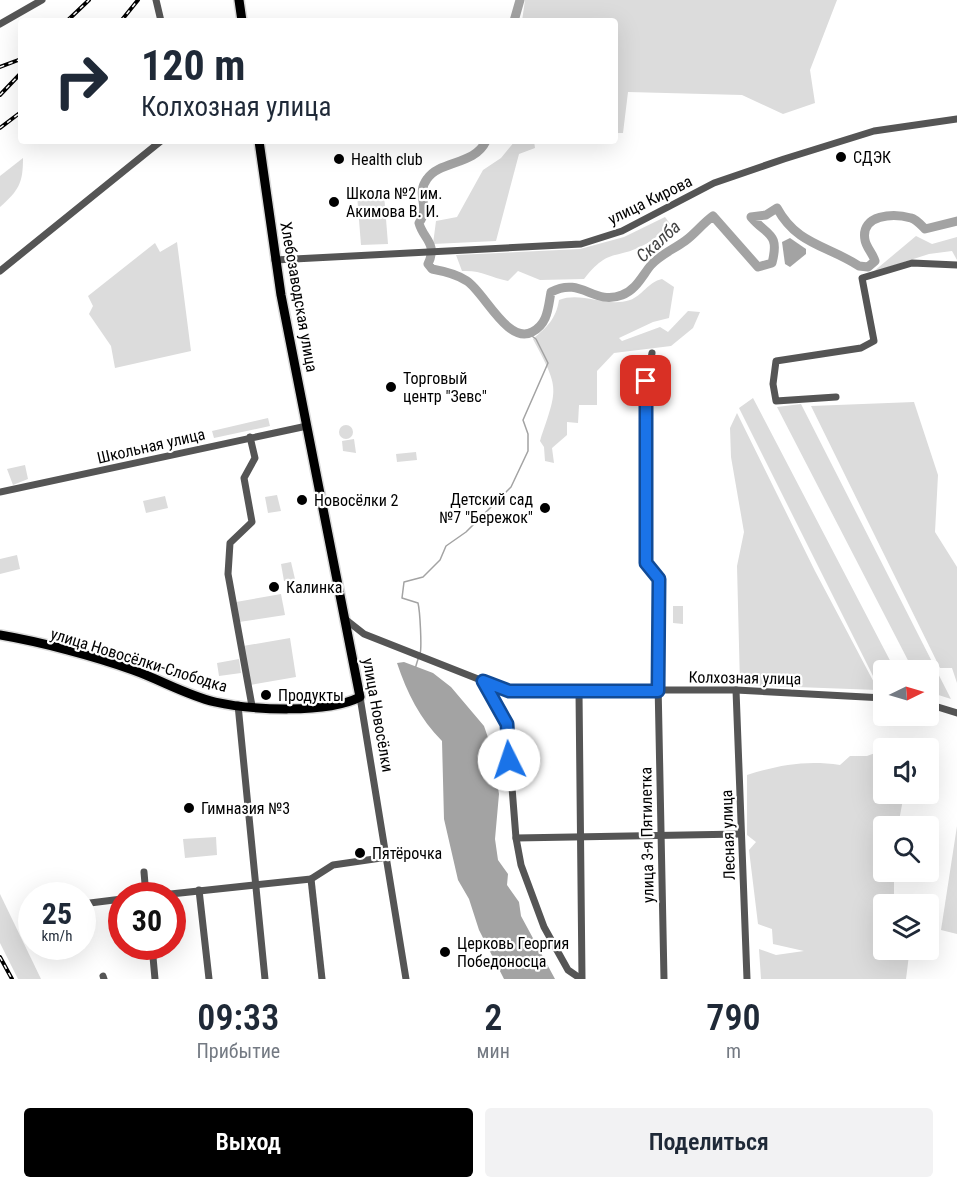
<!DOCTYPE html>
<html lang="ru">
<meta charset="utf-8">
<style>
:root{--surface:#fff;--page:#f2f2f3;--text:#1f2937;--muted:#747a83;--accent:#000}
body{margin:0;font-family:"Roboto Condensed",sans-serif;background:var(--page);color:var(--text);height:100vh;display:flex;flex-direction:column;font-size:22px;white-space:nowrap}
*{box-sizing:border-box;margin:0}
p{font-size:20px;color:var(--muted)}
.icon{flex:none;width:33px;height:33px;fill:none;stroke:currentColor;stroke-width:2;stroke-linecap:round;stroke-linejoin:round}
.map{position:relative;height:979px;overflow:hidden}
.panel{display:flex;flex-direction:column;background:var(--surface);flex:1}
.panel>*{flex:none}
.top-card{position:absolute;left:18px;top:18px;width:600px;height:126px;border-radius:6px;box-shadow:0 6px 24px #0002;background:#fff;color:var(--text);overflow:hidden}
.needle{width:39px;rotate:85deg}
.tools{position:absolute;left:873px;top:660px;display:grid;gap:12px}
.tools a{display:grid;place-items:center;width:66px;height:66px;border-radius:6px;background:var(--surface);box-shadow:0 6px 24px #0002;font-size:30px}
.speed{position:absolute;left:18px;top:882px;display:flex;gap:12px;font-size:30px;font-weight:700;text-align:center}
.speed>*{display:grid;place-content:center;width:78px;height:78px;border-radius:50%;background:var(--surface);box-shadow:0 6px 24px #0002;line-height:1}
.speed small{font-size:15px;font-weight:400}
.speed .limit{border:9px solid #d22;background:#fff;color:#111}
.pin{position:absolute;display:grid;place-items:center;width:51px;height:51px;color:#fff;margin:-26px;border-radius:12px;box-shadow:0 3px 9px #0006}
.me{position:absolute;width:66px;margin:-33px;rotate:356deg;stroke-linejoin:round;filter:drop-shadow(0 0 4px #0008)}
.turn{display:flex;align-items:center;gap:21px;height:126px;padding:0 24px;font-size:27px}
.turn .icon{width:78px;height:78px;stroke-width:2.5}
.turn b{display:block;font-size:42px;line-height:51px}
.eta{display:flex;justify-content:space-evenly;align-items:center;height:102px;text-align:center}
.eta b{font-size:36px;font-weight:600;line-height:42px}
.cta{display:flex;gap:12px;margin-top:auto;padding:12px 24px}
.cta a{flex:1;height:69px;border-radius:6px;background:var(--accent);color:#fff;font-size:24px;font-weight:600;line-height:69px;text-align:center}
.cta a+a{background:var(--page);color:var(--text)}
.map>svg:first-child{display:block}
</style>
<div class="map">
<svg width="957" height="979" viewBox="0 0 957 979">
<rect width="100%" height="100%" fill="#fff"/>
<g fill="#dcdcdc">
<polygon points="525,0 837,0 810,70 815,103 783,114 742,95 628,92 623,133 615,133 615,21 522,21"/>
<polygon points="515,141 534,141 535,148 519,154 496,241 433,244 436,221 457,217 483,170 501,158"/>
<path d="M23,158C23,183 19,190 0,207V176Z"/>
<polygon points="384,194 388,244 361,245 357,195"/>
<path d="M665,217L671,225C662,232 654,240 644,245C616,260 609,247 584,279L540,280L518,271L508,281C489,277 482,270 462,271L456,255L580,249L624,237Z"/>
<polygon points="916,236 932,244 957,237 957,260 952,251 929,254 873,272"/>
<polygon points="177,242 191,351 115,368 111,346 89,314 93,306 88,296 155,243 160,252"/>
<path d="M662,279L674,287L669,318L653,322L619,338L622,341L660,327L668,332L688,311L700,312L693,328L671,346L614,353L597,371V405H579L578,423L567,422V435L552,448L554,463L545,461L544,447L540,441C558,387 560,390 533,339C547,327 556,319 559,300C582,291 606,308 630,300C642,296 648,282 662,279Z"/>
<polygon points="753,398 895,670 884,670 883,688 879,688 739,408"/>
<polygon points="914,402 938,475 935,532 957,567 957,683 952,668 940,668 811,406"/>
<polygon points="801,404 951,699 929,692 928,670 913,670 777,407"/>
<polygon points="737,413 815,571 878,690 740,685 737,566 744,532 731,457 730,428"/>
<polygon points="268,418 270,426 214,438 212,431"/>
<circle cx="346" cy="432" r="7"/>
<polygon points="354,439 356,453 343,451 342,441"/>
<polygon points="416,452 417,460 397,462 396,454"/>
<polygon points="25,465 28,479 13,485 7,469"/>
<polygon points="277,495 281,511 268,513 265,497"/>
<polygon points="165,496 168,508 146,513 143,501"/>
<polygon points="17,555 20,569 0,574 0,559"/>
<polygon points="291,562 295,579 284,581 281,564"/>
<polygon points="281,594 285,615 239,622 236,602"/>
<polygon points="673,606 683,606 683,624 673,623"/>
<polygon points="290,638 296,677 250,685 243,646"/>
<polygon points="239,659 241,673 219,676 217,663"/>
<path d="M883,750L884,794H904L898,826H884V872H894V904H884V950L909,955L906,979H761L759,949L776,955L804,951L773,944L772,929L758,924L749,850L756,842L747,835V775C779,765 806,760 840,765L850,756H867Z"/>
<polygon points="957,826 957,934 941,930"/>
<polygon points="216,837 217,855 185,858 183,839"/>
<polygon points="0,894 41,979 18,979 0,943"/>
</g>
<g fill="#a3a3a3">
<polygon points="790,238 806,249 806,254 790,267 785,264 782,242"/>
<path d="M404,662L433,673L451,687L484,726L492,749L499,794L495,839L498,860L508,874L507,885L519,902L521,916L555,979H504L479,930L469,899L458,880L444,819L442,741C420,719 407,693 397,663Z"/>
</g>
<g fill="none" stroke-linecap="round" stroke-linejoin="round">
<g stroke="#a3a3a3" stroke-width="1.5">
<path d="M420,654C422,648 420,611 418,603L402,598L404,582L423,577L440,560L446,546L466,532L511,487L528,451V434L523,420L548,363L536,339L529,334"/>
<polyline points="415,669 418,659"/>
</g>
<g stroke="#a3a3a3" stroke-width="9">
<polyline points="514,21 520,0"/>
<path d="M486,141C474,166 440,160 427,179C415,195 431,206 419,223C423,239 438,243 428,264L432,269C443,271 457,274 467,281C484,292 508,345 532,332C548,324 548,308 551,292C582,276 593,306 622,295C636,290 642,276 651,265C660,255 674,249 685,241C695,234 703,223 713,216L758,267L772,263C780,232 767,236 751,217L766,215L777,208C797,245 827,245 859,266L868,267L875,261C873,254 866,247 865,240C860,214 894,213 911,218C916,219 921,225 925,229L957,221"/>
</g>
<g stroke="#dbdbdb" stroke-width="12">
<g id="major">
<polyline points="239,0 242,21"/>
<path d="M0,635C41,642 94,656 133,670C161,680 186,695 215,702C251,710 327,714 360,697L281,295L259,141"/>
</g>
</g>
<g stroke="#555" stroke-width="7">
<polyline points="156,0 161,21"/>
<polyline points="0,24 42,0"/>
<polyline points="275,260 581,244 622,231 714,183 784,159 874,131 957,119"/>
<polyline points="0,271 161,141"/>
<polyline points="652,353 645,391 646,563 659,579 657,633 664,979"/>
<polyline points="836,397 776,401 773,384 776,361 861,348 874,341 862,278 912,263 957,265"/>
<polyline points="250,437 255,458 244,478 252,522 230,543 228,574 252,706"/>
<polyline points="0,492 307,426"/>
<polyline points="345,619 364,634 506,690 736,690 884,698"/>
<polyline points="483,681 507,724 516,838 521,865 544,927 568,970 581,979"/>
<polyline points="736,690 747,979"/>
<polyline points="579,692 582,979"/>
<polyline points="360,697 406,979"/>
<polyline points="928,704 957,713"/>
<polyline points="238,705 265,979"/>
<polyline points="516,838 741,834"/>
<polyline points="144,872 146,896"/>
<polyline points="311,879 322,979"/>
<polyline points="199,890 209,979"/>
<polyline points="152,896 311,879 333,865 388,857"/>
<polyline points="82,904 122,899"/>
<polyline points="152,946 155,979"/>
<polyline points="103,976 104,979"/>
</g>
<use href="#major" stroke="#000" stroke-width="9"/>
<g stroke="#000" stroke-width="4">
<g id="rail">
<polyline points="67,21 89,0"/>
<polyline points="121,21 138,0"/>
<polyline points="0,67 21,59"/>
<polyline points="0,95 21,73"/>
<polyline points="0,128 21,112"/>
<polyline points="0,957 12,979"/>
</g>
</g>
<use href="#rail" stroke="#fff" stroke-width="1.5" stroke-dasharray="4.5" stroke-linecap="butt"/>
</g>
<g fill="none" stroke-linecap="round" stroke-linejoin="round">
<g stroke="#114b97" stroke-width="15">
<polyline id="route" points="509,760 507,724 483,681 509,691 658,691 659,579 646,563 646,381"/>
</g>
<use href="#route" stroke="#1a73e8" stroke-width="10"/>
</g>
<g fill="#000" stroke="#fff" stroke-width="2">
<circle cx="841" cy="157" r="6"/>
<circle cx="339" cy="159" r="6"/>
<circle cx="334" cy="202" r="6"/>
<circle cx="391" cy="387" r="6"/>
<circle cx="302" cy="500" r="6"/>
<circle cx="545" cy="508" r="6"/>
<circle cx="274" cy="587" r="6"/>
<circle cx="266" cy="695" r="6"/>
<circle cx="189" cy="808" r="6"/>
<circle cx="360" cy="853" r="6"/>
<circle cx="445" cy="952" r="6"/>
</g>
<g text-anchor="middle" dominant-baseline="central" stroke-width="4.5" stroke-linejoin="round" paint-order="stroke">
<g font-size="16" fill="#000" stroke="#fff" text-anchor="start">
<text x="853" y="157">СДЭК</text>
<text x="351" y="159">Health club</text>
<text x="346" y="193">Школа №2 им.<tspan x="346" dy="18">Акимова В. И.</tspan></text>
<text x="403" y="378">Торговый<tspan x="403" dy="18">центр "Зевс"</tspan></text>
<text x="533" y="499" text-anchor="end">Детский сад<tspan x="533" dy="18">№7 "Бережок"</tspan></text>
<text x="314" y="500">Новосёлки 2</text>
<text x="286" y="587">Калинка</text>
<text x="278" y="695">Продукты</text>
<text x="201" y="808">Гимназия №3</text>
<text x="372" y="853">Пятёрочка</text>
<text x="457" y="943">Церковь Георгия<tspan x="457" dy="18">Победоносца</tspan></text>
</g>
<g font-size="16" fill="#000" stroke="#fff">
<text transform="translate(650 200) rotate(-26)">улица Кирова</text>
<text transform="translate(299 297) rotate(80)">Хлебозаводская улица</text>
<text transform="translate(151 446) rotate(-13)">Школьная улица</text>
<text transform="translate(139 660) rotate(17)">улица Новосёлки-Слободка</text>
<text transform="translate(745 678) rotate(1)">Колхозная улица</text>
<text transform="translate(378 715) rotate(80)">улица Новосёлки</text>
<text transform="translate(647 835) rotate(-91)">улица 3-я Пятилетка</text>
<text transform="translate(728 835) rotate(-92)">Лесная улица</text>
</g>
<g font-size="18" font-style="italic" fill="#444" stroke="#fff">
<text transform="translate(658 241) rotate(-42)">Скалба</text>
</g>
</g>
</svg>
<div class="tools">
<a><svg class="needle" viewBox="-14 -14 28 28"><path d="M0-13l5 13h-10z" fill="#e53935"/><path d="M0 13l5-13h-10z" fill="#747a83"/></svg></a>
<a><svg class="icon" aria-label="sound" viewBox="0 0 24 24"><path d="M4 9h4l5-4v14l-5-4H4zM17 9q2 3 0 6"/></svg></a>
<a><svg class="icon" aria-label="search" viewBox="0 0 24 24"><circle cx="10" cy="10" r="6"/><path d="M15 15l6 6"/></svg></a>
<a><svg class="icon" aria-label="layers" viewBox="0 0 24 24"><path d="M12 4l9 5-9 5-9-5zM3 14l9 5 9-5"/></svg></a>
</div>
<div class="speed"><div>25<small>km/h</small></div><div class="limit">30</div></div>
<div class="pin" style="left:646px;top:381px;background:#d93025"><svg class="icon" aria-label="arrive" viewBox="0 0 24 24"><path d="M6 21V4h12l-3 4 3 4H6"/></svg></div>
<svg class="me" style="left:509px;top:760px" viewBox="-20 -20 40 40"><circle r="19" fill="#fff"/><path d="M0-13L10 11 0 6-10 11z" fill="#1a73e8"/></svg>
<div class="top-card">
<div class="turn"><svg class="icon" aria-label="right" viewBox="0 0 24 24"><path d="M7 20v-9h11M14 6l5 5-5 5"/></svg><div><b>120 m</b>Колхозная улица</div></div>
</div>
</div>
<section class="panel">
<div class="eta">
<div><b>09:33</b><p>Прибытие</p></div>
<div><b>2</b><p>мин</p></div>
<div><b>790</b><p>m</p></div>
</div>
<div class="cta"><a>Выход</a><a>Поделиться</a></div>
</section>
